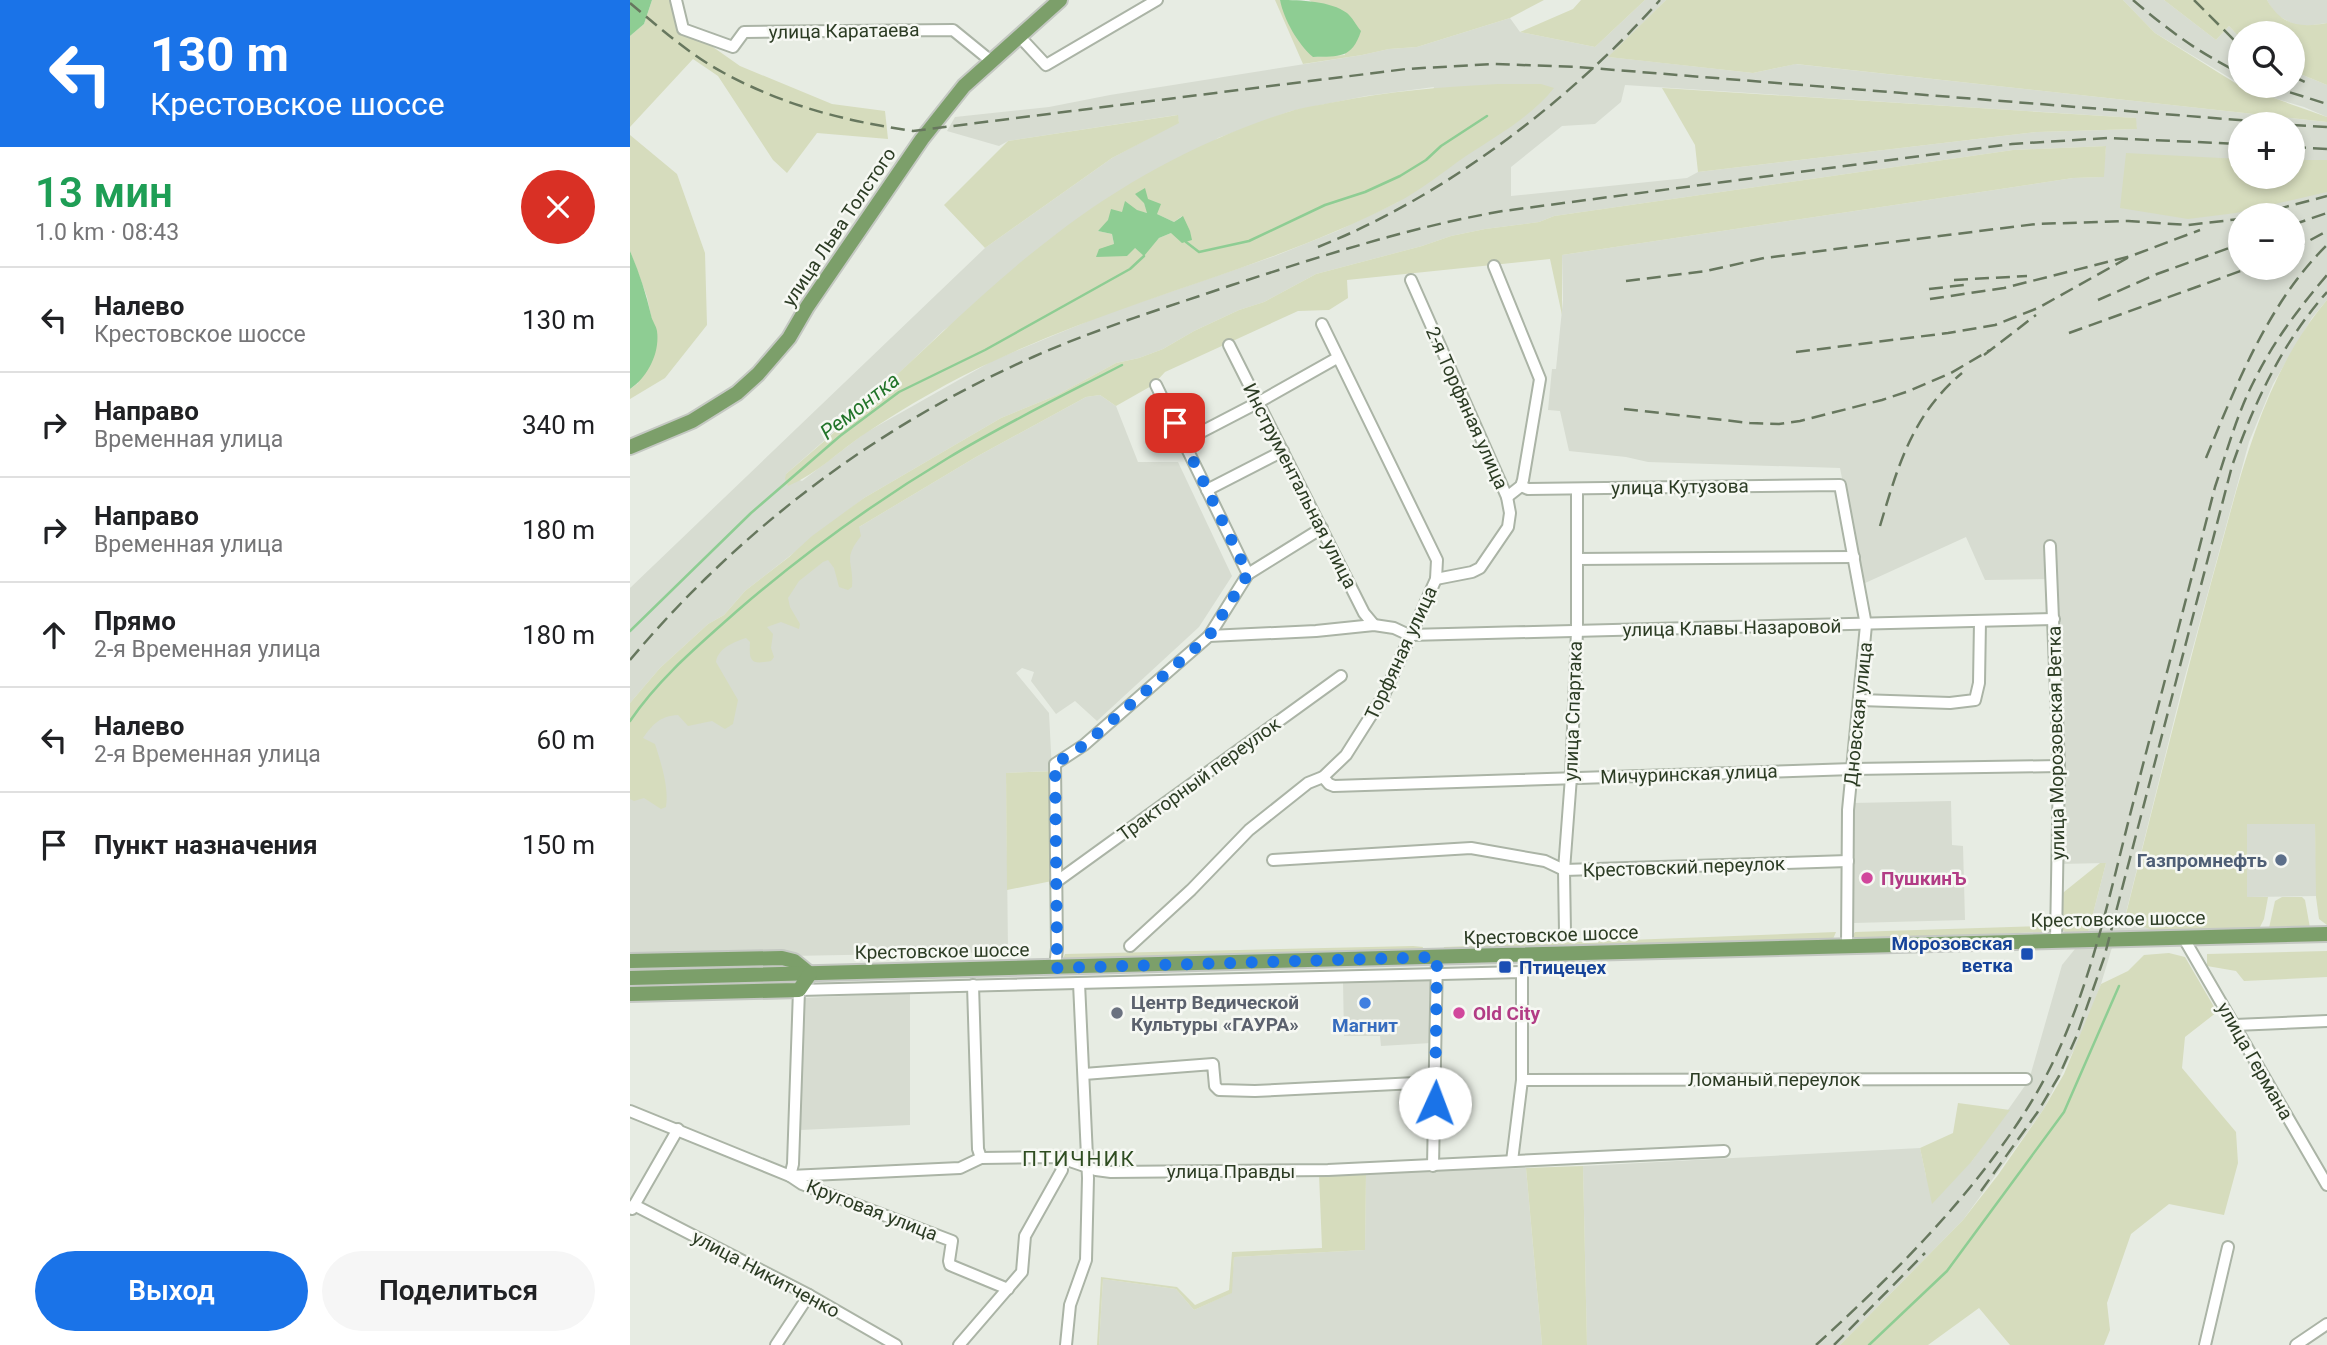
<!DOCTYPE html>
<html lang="ru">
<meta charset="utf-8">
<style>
:root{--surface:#fff;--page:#f6f6f6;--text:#202124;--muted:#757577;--line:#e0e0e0;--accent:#1a73e8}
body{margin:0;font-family:Roboto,sans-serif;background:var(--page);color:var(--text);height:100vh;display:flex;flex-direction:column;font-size:26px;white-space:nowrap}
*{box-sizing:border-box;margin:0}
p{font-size:23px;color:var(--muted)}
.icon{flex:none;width:38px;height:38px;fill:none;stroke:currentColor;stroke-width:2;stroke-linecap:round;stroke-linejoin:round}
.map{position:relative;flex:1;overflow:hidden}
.drawer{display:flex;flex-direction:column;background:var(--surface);width:630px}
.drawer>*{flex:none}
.banner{background:#1a73e8;color:#fff;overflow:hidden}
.tools{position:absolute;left:1598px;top:21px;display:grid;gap:14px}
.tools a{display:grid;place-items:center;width:77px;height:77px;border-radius:50%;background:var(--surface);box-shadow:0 4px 10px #0003;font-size:35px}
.pin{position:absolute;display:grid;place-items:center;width:60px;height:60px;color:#fff;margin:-30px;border-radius:14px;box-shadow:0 4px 10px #0006}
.me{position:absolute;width:77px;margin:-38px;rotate:2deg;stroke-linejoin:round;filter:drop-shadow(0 0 5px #0008)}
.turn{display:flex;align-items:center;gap:24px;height:147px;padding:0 35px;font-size:32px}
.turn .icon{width:91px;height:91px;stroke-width:2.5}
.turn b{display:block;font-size:49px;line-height:60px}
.round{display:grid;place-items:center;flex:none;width:74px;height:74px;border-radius:37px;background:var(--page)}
.summary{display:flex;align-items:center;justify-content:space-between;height:119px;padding:0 35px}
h1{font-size:42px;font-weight:600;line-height:52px;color:#1e9e55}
.primary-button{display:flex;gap:14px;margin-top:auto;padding:14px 35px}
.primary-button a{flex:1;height:80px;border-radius:42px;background:var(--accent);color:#fff;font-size:28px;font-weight:600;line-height:80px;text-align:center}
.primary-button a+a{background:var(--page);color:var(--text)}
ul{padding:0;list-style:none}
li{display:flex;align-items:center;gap:21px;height:105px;padding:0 35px;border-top:2px solid var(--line)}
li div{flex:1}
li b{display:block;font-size:26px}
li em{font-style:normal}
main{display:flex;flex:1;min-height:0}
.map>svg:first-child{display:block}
</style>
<main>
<section class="drawer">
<div class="banner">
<div class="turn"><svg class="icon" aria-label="left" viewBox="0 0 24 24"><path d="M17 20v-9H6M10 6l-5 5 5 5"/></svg><div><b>130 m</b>Крестовское шоссе</div></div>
</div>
<div class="summary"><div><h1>13 мин</h1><p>1.0 km · 08:43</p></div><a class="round" style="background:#d93025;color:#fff"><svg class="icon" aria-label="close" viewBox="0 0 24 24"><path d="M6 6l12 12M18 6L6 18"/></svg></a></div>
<ul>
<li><svg class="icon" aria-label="left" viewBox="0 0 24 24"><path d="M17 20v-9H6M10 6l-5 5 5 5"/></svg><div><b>Налево</b><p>Крестовское шоссе</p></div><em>130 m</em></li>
<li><svg class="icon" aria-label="right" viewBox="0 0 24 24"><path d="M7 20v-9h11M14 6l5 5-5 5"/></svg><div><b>Направо</b><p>Временная улица</p></div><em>340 m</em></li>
<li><svg class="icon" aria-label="right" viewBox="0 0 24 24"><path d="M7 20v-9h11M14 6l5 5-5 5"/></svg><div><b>Направо</b><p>Временная улица</p></div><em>180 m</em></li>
<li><svg class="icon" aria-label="ahead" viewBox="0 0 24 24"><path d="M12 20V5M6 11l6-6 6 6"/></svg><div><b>Прямо</b><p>2-я Временная улица</p></div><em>180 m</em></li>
<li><svg class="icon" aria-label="left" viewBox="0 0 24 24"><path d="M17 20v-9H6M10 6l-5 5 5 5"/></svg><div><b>Налево</b><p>2-я Временная улица</p></div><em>60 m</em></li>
<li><svg class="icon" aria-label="arrive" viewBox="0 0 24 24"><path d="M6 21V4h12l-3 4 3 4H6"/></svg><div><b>Пункт назначения</b></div><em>150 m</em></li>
</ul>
<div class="primary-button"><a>Выход</a><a>Поделиться</a></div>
</section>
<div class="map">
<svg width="1697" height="1345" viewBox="0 0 1697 1345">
<rect width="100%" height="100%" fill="#e7ece3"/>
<g fill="#d7dcd1" fill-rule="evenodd">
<path d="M1015,0H1036L979,57L1123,73L1165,64L1697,122V300L1682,318L1643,384L1619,442L1553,684L1495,917L1523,931H1487L1471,984L1453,1032L1413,1110L1333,1220L1210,1345H957L953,1166L1290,1148L1296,1176L1342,1161L1399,1080L1432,965L1458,933L1476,863L1430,864L1427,579L1355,580L1336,537L1233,584L1210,468L1018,462L996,457L939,451L930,411L918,410L922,369H926L933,300L932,255L1443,178L1473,177L1476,146L1383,150L924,216L909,222L855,229L821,236L792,246L686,274L634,302L609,310L564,331L533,349L509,358L486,363L427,395L371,418L234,498L115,591L94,615L78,624L30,668L0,703V588L355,248L482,158L549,122L547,115L378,141L369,146L317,131L325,117L419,107L480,95L732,55L759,49L787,47L880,18L890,32L965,47ZM995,85L1505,118L1507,129L1407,132L1068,172L1057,178L881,196V167L932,126L965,124L991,102ZM804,87L768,202L707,231L645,256L473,315L364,360L235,433L172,481L156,474L244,397L314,330L588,138L661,111L736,96ZM1610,124H1662V177H1610ZM1610,215H1662V268H1610Z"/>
<polygon points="1493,0 1534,0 1586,40 1599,26 1610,38 1610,84 1525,33"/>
<polygon points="1637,0 1697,0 1697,23 1668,27 1645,14"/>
<polygon points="1663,71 1697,85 1697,117 1674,107 1620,91 1612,86 1662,86"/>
<polygon points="470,395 486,406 508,462 548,462 602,576 569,627 467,721 445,701 426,714 401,681 404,672 392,668 386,673 419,713 422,771 376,773 378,952 0,959 0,724 229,527 346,457 456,397"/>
<polygon points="1321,801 1322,845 1333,846 1335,920 1224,923 1222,803"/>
<polygon points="1616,824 1685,824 1687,896 1617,897"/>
<polygon points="801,980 801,1043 751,1046 750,1036 714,1036 713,981"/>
<polygon points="280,993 280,1125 170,1130 172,998"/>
<polygon points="896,1168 912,1345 469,1345 473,1279 546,1289 564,1310 601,1293 604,1257 735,1250 736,1173"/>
</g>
<g fill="#d6dcbd" fill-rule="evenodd">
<polygon points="22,0 49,0 46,21 110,66 202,104 255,111 258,139 187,133 157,173 143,160 88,76 63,59 0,127 0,36 14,24"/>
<polygon points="645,0 650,0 660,23 684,57 715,55 701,6 683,3 679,0 914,0 880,18 787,47 759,49 732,55 673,64"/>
<polygon points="951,0 1015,0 965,47 890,32 943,9"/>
<polygon points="1036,0 1493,0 1525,33 1610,86 1697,117 1697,122 1166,64 1123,73 978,57"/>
<path d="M1534,0H1637C1652,26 1670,28 1697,23V85L1663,71L1662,33H1610V38L1599,26L1586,40Z"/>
<path d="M868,84H911L924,88C901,117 866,136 836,156C813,172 790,191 766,203C638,269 495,299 366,360C321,380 277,406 236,433C210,450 187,474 158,486L155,479L156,474C185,449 215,424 243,397C303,342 360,284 425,235C495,181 574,139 658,112C673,107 690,105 705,102C759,91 813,87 868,84ZM514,203L527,214L544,222L552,216L541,233L529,238L514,255L505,248L484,244L482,234L468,231C483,215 496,208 518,213Z"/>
<polygon points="1032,88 1506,118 1507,129 1407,132 1068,172 1065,145"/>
<polygon points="548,115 549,123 482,158 355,248 314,205 378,141"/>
<polygon points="0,135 47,174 75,253 77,325 35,378 0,399 0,389 8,383 22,321 17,297 0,251"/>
<path d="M1476,146L1474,177L1443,178L932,255V315L920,259L717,280L718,298L699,310L668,311L535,372L523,385L486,406L470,395L456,397L346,457L229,527L231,536C212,560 224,561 222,587L218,590L209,587L204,568L198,560L193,562L169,581L158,598L160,607L170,624L169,629L151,622L137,627L143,634L141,648L144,657L141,661C120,665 119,661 120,642L116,638C104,642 88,648 86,662L108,700L103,724L95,729L82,721L58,726L48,715C30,716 23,724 13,738L25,744C31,763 39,787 36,807L31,809L14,798L4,801L0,799V703L30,668L78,624L94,615L115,591L159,557L182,536L234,498L371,418L427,395L486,363L509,358L533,349L564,331L609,310L634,302L686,274L792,246L821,236L855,229L909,222L924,216L1383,150Z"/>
<polygon points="1496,153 1610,159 1610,177 1662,177 1663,160 1697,160 1697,192 1606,213 1558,219 1490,208"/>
<path d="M1697,300V925L1689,919L1686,897L1685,824H1617V897H1638L1634,919L1630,927L1523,931L1495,918C1523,806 1551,694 1581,583C1609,484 1629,381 1697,300Z"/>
<polygon points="426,771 427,880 377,890 376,773"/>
<polygon points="1470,863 1476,863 1458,933 1437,935 1429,925 1429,896"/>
<polygon points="1652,897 1672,897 1675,900 1680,928 1639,928 1645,901"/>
<polygon points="1415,926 1412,932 1248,939 1221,938 1225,932"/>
<polygon points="1206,932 1203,939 814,951 814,947"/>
<polygon points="783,946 793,947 792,951 432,961 435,954"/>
<polygon points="1697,951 1697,977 1614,981 1606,971 1577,966 1577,954"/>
<polygon points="1539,953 1555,957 1587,1012 1555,1037 1552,1068 1606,1132 1608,1163 1594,1215 1539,1204 1501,1234 1477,1303 1480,1330 1474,1345 1380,1345 1349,1308 1298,1345 1210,1345 1333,1220 1368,1175 1413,1110 1434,1074 1471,984 1498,971 1514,955"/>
<polygon points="1328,1103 1380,1110 1342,1161 1302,1204 1290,1148 1323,1133"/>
<polygon points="953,1166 957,1345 912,1345 896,1168"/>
<polygon points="736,1173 735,1250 604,1257 602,1293 564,1310 546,1289 473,1279 469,1345 467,1345 471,1277 547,1287 565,1305 599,1290 602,1252 692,1248 689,1174"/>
</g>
<g fill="#8ecd93">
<polygon points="0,0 22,0 14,24 0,36"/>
<path d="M650,0C670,0 701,1 717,13C722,17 726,25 731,31C722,59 709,56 683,57C668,44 654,20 650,0Z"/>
<polygon points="515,188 518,199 531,204 527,214 544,222 553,216 560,231 562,240 552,243 541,233 529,238 514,256 505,248 497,256 466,257 469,249 484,244 482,234 468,231 478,220 481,209 492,212 495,201 507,210 517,213 514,203 505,194"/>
<path d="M0,251C9,272 16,293 21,315C22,321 26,325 27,331C30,353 18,377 0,389Z"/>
</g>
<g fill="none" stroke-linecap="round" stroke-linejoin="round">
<g stroke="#8ecd93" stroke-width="2.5">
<polyline points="556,242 569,252 619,241 695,205 735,192 770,176 796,160 811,146 857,116"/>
<polyline points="0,631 121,513 210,436 269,392 355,350 500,269 514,256"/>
<path d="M0,721C29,678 69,645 107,611C173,554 243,503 318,458C374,424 434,395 492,365"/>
<polyline points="1239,1345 1317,1271 1434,1112 1489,986"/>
</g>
<g stroke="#abb4a6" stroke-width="14">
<g id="minor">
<polyline points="46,0 53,29 103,47 114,32 323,30 361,61"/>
<polyline points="389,36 416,65 527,0"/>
<polyline points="864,266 910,379 893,480 891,486 877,497"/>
<polyline points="781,280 877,497 880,513 878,527 850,568 842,572 806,579"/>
<polyline points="599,345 734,613 744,625"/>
<polyline points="526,385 618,574 579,636"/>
<polyline points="554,441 629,402 707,358"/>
<polyline points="891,486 898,489 1210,485 1236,625 1218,810 1217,945"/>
<polyline points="577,490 653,451"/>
<polyline points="1420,546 1429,766 1426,940"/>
<polyline points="947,559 1224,557"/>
<polyline points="618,574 692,528"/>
<polyline points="1230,700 1320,703 1345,700 1349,683 1350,621"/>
<polyline points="693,777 699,784 704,786 1223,769 1429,766"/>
<polyline points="643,860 841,848 915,861 934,870 1218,861"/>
<polyline points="426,882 711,676"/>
<polyline points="935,933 934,870 941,777 947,631 947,489"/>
<polyline points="1553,937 1697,1185"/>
<polyline points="500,946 561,890 619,830 678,783 693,777 716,755 754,695 806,579 807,560 692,324"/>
<polyline points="425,968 427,948 425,764 454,745 579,636 686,631 744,625 764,628 779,635 1424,619"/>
<polyline points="343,985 348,1149 351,1158"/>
<polyline points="1605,1025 1697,1021"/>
<polyline points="454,1074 583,1064 585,1086 589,1090 625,1091 806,1082"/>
<polyline points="892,1080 1396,1079"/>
<polyline points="0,1111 160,1176 330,1168 351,1158 428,1157 466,1170 481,1172 698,1170 1094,1151"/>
<polyline points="803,1166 807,957"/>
<polyline points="4,1205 179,1295 266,1345"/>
<polyline points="2,1209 48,1129"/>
<polyline points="378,1289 320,1265 319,1261 322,1241 172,1184 160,1176 163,1164 169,990 892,972 892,1080 882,1161"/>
<polyline points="146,1345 179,1295"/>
<polyline points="329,1345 392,1272 395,1236 432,1170 428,1157"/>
<polyline points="436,1345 440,1305 456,1260 458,1178 449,983"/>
<polyline points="1575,1345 1598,1247"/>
<polyline points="1666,1345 1697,1324"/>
</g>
</g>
<g stroke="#c4c8c2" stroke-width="18">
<g id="major">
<polyline points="0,447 62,421 107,393 128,374 159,338 177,307 292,139 334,86 430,0"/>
<polyline points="0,961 152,958 164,961 180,974"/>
<path d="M0,978C566,964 1131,947 1697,934"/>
<polyline points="0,994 169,990 180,974"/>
</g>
</g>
<use href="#minor" stroke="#fff" stroke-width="10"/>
<use href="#major" stroke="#7c9f6a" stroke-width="14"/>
<g stroke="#67775e" stroke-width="2.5" stroke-dasharray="14 7" stroke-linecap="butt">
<path d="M1503,0C1538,30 1569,53 1610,73"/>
<polyline points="1564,0 1610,46"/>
<path d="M0,3C30,28 60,55 94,73C155,106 215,121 283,131L776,69L863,64L948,67L1658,124"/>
<polyline points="1662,76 1679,84"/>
<polyline points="1640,86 1697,104"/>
<polyline points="1662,125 1697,127"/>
<polyline points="1662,147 1697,149"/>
<polyline points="1625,215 1697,196"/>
<polyline points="1662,225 1697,213"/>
<path d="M688,247C814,197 940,101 1030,0"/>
<polyline points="1662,250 1697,231"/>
<polyline points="1324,280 1397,276"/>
<polyline points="996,281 1076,271 1134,258 1406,224 1498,221 1558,225 1610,219"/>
<polyline points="1299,289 1334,285"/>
<polyline points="1300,299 1374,288 1501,256 1570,230"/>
<polyline points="1468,300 1527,274 1610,244"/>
<polyline points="1439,333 1619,268"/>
<polyline points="1166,352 1318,333 1365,325 1408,308 1501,256"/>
<polyline points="1354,355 1406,315"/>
<polyline points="994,409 1120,423 1149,424 1170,421 1252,400 1279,391 1321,373 1360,350"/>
<path d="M1576,458C1607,383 1639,302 1697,245"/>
<path d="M1250,526C1268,466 1282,415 1332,373"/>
<path d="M0,660C109,530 248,425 403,357C468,328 535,308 602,285C692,256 780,227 873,211L1382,144L1477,138L1610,144"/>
<path d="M1351,1191L1407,1113L1429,1076L1447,1035L1474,958L1602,466C1624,403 1652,343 1697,292"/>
<path d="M1186,1345C1265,1273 1343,1196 1400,1104C1454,1017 1475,913 1500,815C1528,706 1557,596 1585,487C1597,451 1607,414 1624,381C1643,342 1669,308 1697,275"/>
<polyline points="1204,1345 1295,1253"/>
</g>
</g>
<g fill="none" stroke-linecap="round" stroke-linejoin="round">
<polyline stroke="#1a73e8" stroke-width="12" stroke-dasharray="0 21.6" points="545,423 618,574 579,636 454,745 425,764 427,948 425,968 807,957 805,1103"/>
</g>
<circle fill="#5c6f8a" stroke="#f6f8f3" stroke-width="2.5" cx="1651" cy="860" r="7"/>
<g fill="#d1479c" stroke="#f6f8f3" stroke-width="2.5">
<circle cx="1237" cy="878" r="7"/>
<circle cx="829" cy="1013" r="7"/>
</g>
<g fill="#1a4fb4" stroke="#f6f8f3" stroke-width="2.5">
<rect x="1390" y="947" width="14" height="14" rx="3.5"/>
<rect x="868" y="960" width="14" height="14" rx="3.5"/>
</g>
<circle fill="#3f7fe0" stroke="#f6f8f3" stroke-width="2.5" cx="735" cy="1003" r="7"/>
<circle fill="#6b7280" stroke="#f6f8f3" stroke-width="2.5" cx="487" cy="1013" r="7"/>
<g text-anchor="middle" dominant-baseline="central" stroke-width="5" stroke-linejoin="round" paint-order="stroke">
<g font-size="19" fill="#2c3c24" stroke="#f6f8f3">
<text transform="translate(214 31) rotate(-1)">улица Каратаева</text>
<text transform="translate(209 227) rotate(-56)">улица Льва Толстого</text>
<text transform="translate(837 408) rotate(66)">2-я Торфяная улица</text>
<text transform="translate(670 486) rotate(63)">Инструментальная улица</text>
<text transform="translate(1050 487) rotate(-1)">улица Кутузова</text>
<text transform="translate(1102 628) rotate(-1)">улица Клавы Назаровой</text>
<text transform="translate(771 653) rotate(-65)">Торфяная улица</text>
<text transform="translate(943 711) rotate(-88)">улица Спартака</text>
<text transform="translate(1228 714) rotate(-84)">Дновская улица</text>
<text transform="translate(1426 743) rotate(-91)">улица Морозовская Ветка</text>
<text transform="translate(1059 774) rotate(-2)">Мичуринская улица</text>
<text transform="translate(569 779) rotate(-36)">Тракторный переулок</text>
<text transform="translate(1054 867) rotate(-2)">Крестовский переулок</text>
<text transform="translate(1488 919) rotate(-1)">Крестовское шоссе</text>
<text transform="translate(921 935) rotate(-2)">Крестовское шоссе</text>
<text transform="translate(312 951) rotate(-1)">Крестовское шоссе</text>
<text transform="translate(1625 1061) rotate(60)">улица Германа</text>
<text x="1144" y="1079">Ломаный переулок</text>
<text x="601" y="1171">улица Правды</text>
<text transform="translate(242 1210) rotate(21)">Круговая улица</text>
<text transform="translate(136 1274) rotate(28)">улица Никитченко</text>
</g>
<g font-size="19" font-weight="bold" fill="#4e5e75" stroke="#f6f8f3" text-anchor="end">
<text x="1637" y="860">Газпромнефть</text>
</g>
<g font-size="19" font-weight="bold" fill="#b23c85" stroke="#f6f8f3" text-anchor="start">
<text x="1251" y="878">ПушкинЪ</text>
<text x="843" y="1013">Old City</text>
</g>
<g font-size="19" font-weight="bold" fill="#164399" stroke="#f6f8f3" text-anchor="end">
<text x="1383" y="943">Морозовская<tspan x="1383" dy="22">ветка</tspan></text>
<text x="889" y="967" text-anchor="start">Птицецех</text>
</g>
<g font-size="19" font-weight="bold" fill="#5b616d" stroke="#f6f8f3" text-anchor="start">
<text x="501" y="1002">Центр Ведической<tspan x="501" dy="22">Культуры «ГАУРА»</tspan></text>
</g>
<g font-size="19" font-weight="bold" fill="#366cbe" stroke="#f6f8f3">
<text x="735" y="1025">Магнит</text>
</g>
<g font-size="21" font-style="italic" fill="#217429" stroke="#f6f8f3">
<text transform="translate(230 406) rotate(-38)">Ремонтка</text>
</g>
<g font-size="21" letter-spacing="2" fill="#2f4d21" stroke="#f6f8f3">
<text x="449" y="1159">ПТИЧНИК</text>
</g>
</g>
</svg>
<div class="tools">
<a><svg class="icon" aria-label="search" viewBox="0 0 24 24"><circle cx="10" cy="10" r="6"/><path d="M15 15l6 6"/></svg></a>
<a>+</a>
<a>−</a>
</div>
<div class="pin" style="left:545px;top:423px;background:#d93025"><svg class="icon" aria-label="arrive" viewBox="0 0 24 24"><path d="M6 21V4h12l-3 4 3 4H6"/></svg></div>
<svg class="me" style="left:805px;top:1103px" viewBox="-20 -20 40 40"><circle r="19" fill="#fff"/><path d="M0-13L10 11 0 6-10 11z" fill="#1a73e8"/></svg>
</div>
</main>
